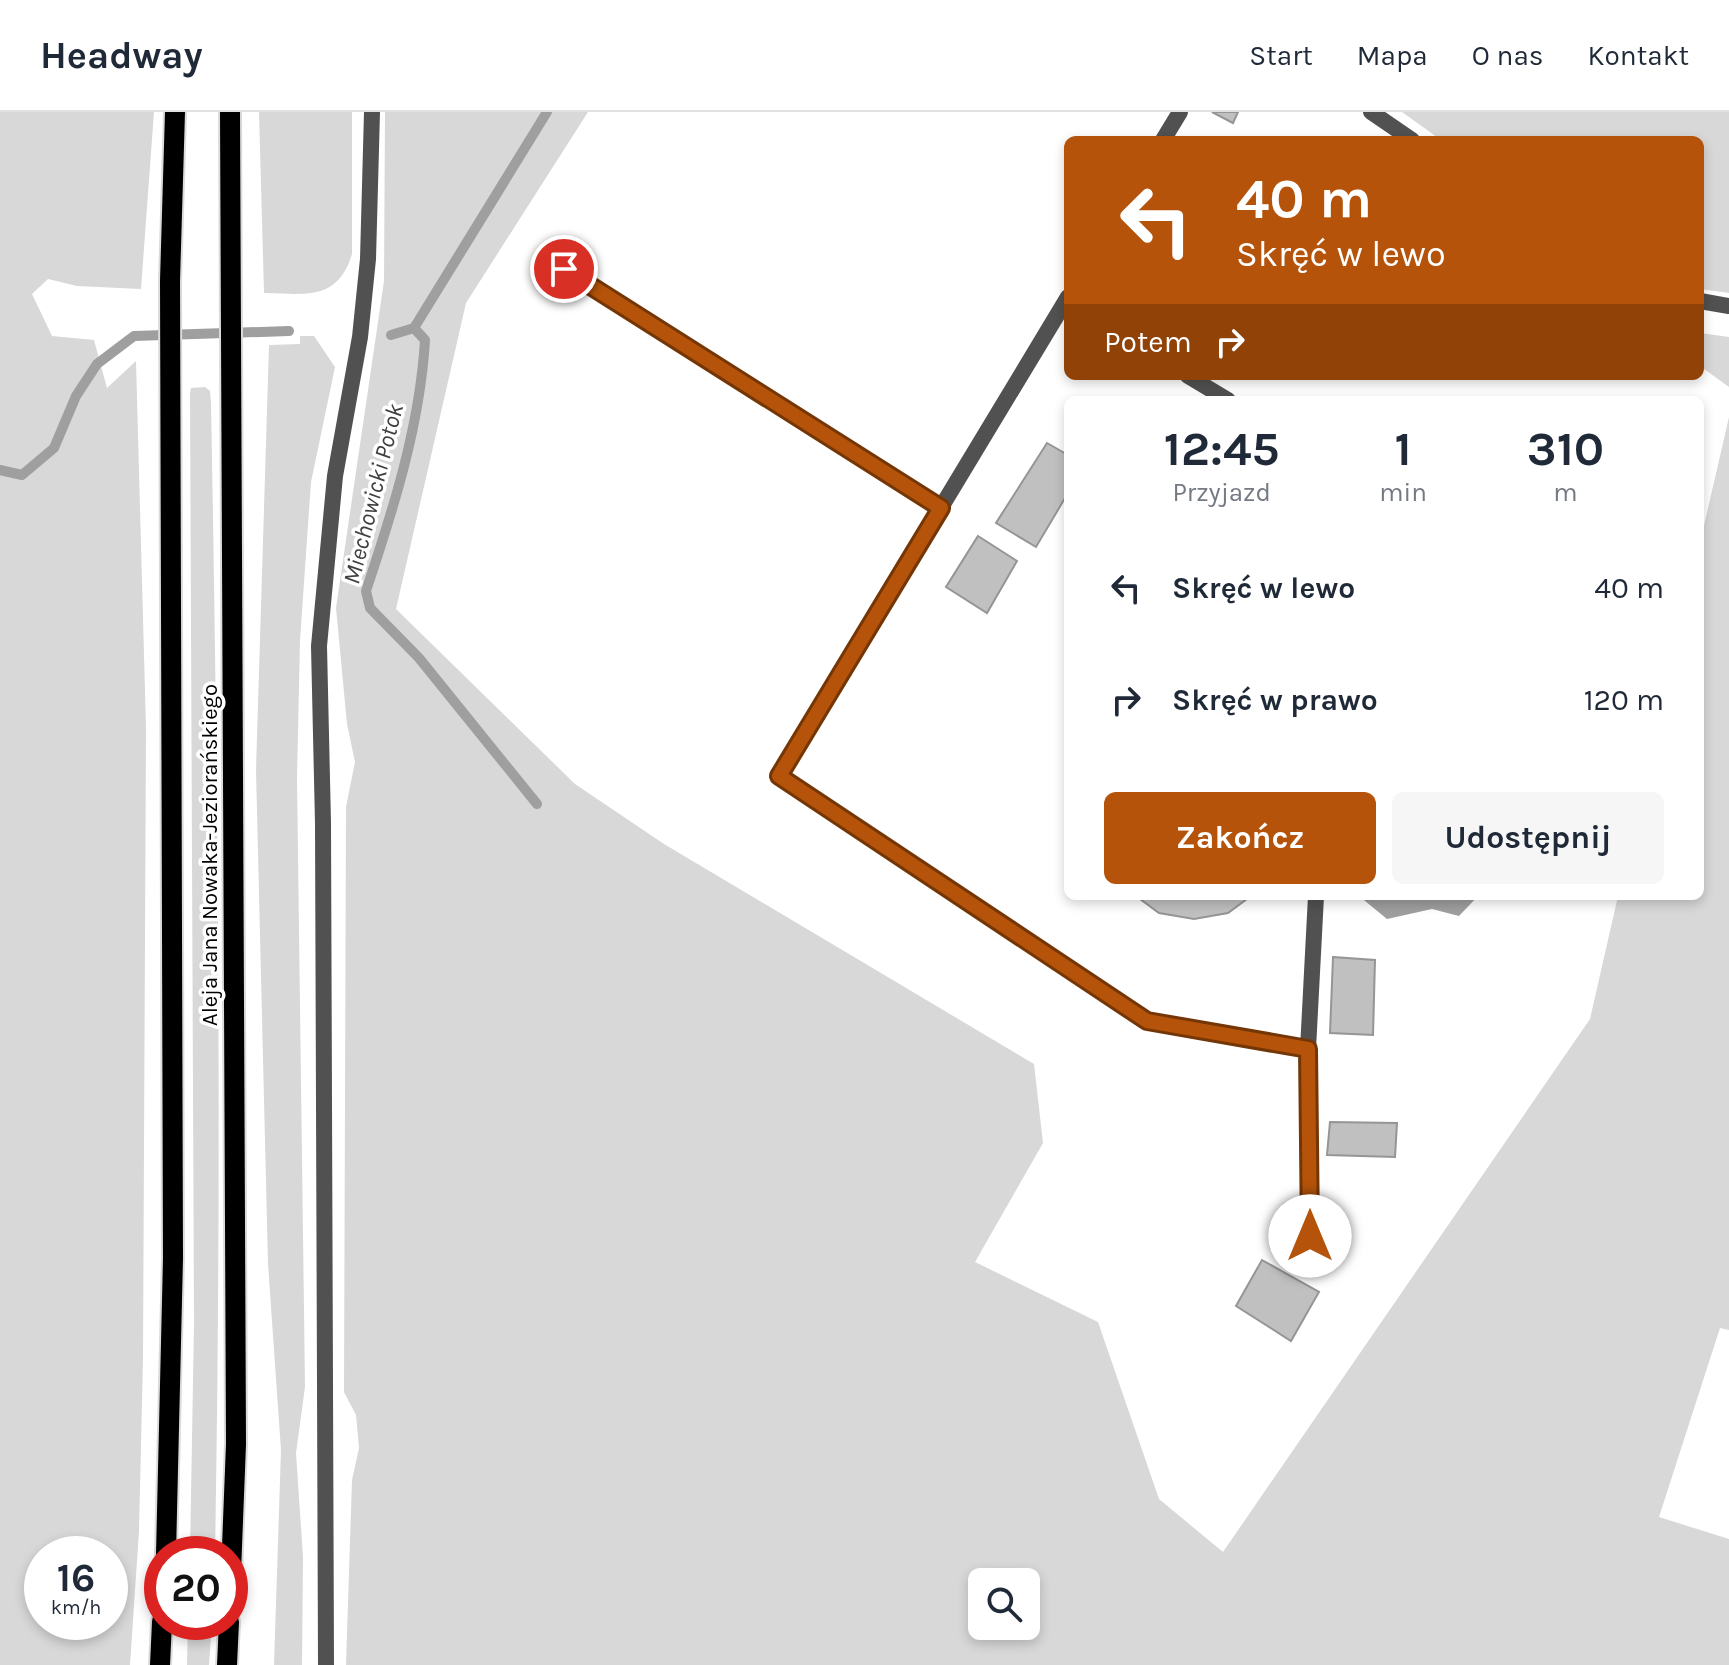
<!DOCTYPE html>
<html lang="pl">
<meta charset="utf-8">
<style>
:root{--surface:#fff;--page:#f6f6f7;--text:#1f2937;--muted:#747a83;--line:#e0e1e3;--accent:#b45309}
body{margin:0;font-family:Karla,sans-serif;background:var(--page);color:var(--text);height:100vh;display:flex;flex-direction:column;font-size:30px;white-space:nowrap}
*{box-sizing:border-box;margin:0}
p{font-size:26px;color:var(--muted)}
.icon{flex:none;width:44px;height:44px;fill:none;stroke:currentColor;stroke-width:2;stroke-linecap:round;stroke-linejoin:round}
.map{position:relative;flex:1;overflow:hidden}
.details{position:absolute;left:1064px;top:284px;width:640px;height:504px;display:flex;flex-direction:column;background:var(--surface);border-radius:12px;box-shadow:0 4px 12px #0003}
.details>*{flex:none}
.guide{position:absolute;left:1064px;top:24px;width:640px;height:244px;border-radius:12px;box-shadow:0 4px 12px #0003;background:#b45309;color:#fff;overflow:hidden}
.tools{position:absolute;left:968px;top:1456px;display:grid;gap:16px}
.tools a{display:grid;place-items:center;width:72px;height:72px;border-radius:12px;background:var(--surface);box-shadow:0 4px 12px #0003;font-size:40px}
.speed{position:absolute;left:24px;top:1424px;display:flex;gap:16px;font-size:40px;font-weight:700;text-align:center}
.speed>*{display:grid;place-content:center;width:104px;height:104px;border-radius:50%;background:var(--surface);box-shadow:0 4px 12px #0003;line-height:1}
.speed small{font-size:20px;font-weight:400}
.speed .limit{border:12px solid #d22;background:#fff;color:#111}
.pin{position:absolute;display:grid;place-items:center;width:68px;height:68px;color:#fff;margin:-34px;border:4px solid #fff;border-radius:50%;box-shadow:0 2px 8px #0007}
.me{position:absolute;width:88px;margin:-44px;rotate:0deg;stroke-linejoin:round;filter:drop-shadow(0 0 6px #0008)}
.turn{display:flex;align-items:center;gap:28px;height:168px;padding:0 40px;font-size:36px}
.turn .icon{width:104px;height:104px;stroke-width:2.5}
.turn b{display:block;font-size:56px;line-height:68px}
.then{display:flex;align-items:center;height:76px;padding:0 40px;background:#0003;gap:16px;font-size:30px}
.eta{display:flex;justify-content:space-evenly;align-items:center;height:136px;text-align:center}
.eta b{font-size:48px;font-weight:700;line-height:56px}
.button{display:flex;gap:16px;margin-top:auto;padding:16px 40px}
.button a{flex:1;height:92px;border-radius:12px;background:var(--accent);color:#fff;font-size:32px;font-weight:700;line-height:92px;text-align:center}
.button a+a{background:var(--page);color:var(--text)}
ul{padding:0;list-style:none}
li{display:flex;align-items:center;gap:24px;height:112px;padding:0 40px}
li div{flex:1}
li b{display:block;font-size:30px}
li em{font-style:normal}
header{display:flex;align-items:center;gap:48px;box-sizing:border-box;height:112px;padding:0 40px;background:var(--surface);border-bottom:2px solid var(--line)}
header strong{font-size:38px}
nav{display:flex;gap:44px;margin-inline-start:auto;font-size:28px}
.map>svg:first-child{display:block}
</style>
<header>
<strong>Headway</strong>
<nav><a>Start</a><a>Mapa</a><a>O nas</a><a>Kontakt</a></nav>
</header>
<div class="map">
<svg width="1729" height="1553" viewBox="0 0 1729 1553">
<rect width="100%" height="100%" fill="#fff"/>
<g fill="#d8d8d8" fill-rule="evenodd">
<path d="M0,0H154L141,177L77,174L48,167L32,182L52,224L94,228L107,276L136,249L146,616L143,1246L139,1419L130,1553H0ZM42,1442H110V1510H42Z"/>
<path d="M259,0H352V142C338,189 306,182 264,181Z"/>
<path d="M385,0H588L466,191L396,497L575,672L664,732L1034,952L1043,1031L975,1150L1098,1210L1159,1387L1223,1440L1590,907L1618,784H1700V431L1729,305V1218L1720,1216L1659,1405L1729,1427V1553H346L352,1368L359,1336L356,1303L344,1280L346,695L355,650L347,612L336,496L384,169ZM982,1470H1026V1514H982Z"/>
<polygon points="1402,0 1729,0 1729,181 1700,177 1700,28 1441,28"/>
<polygon points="1700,221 1729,225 1729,275 1700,254"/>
<polygon points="300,224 314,224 335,255 311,370 300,528 297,666 305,1275 296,1341 303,1445 302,1553 274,1553 281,1338 268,1152 256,658 269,233 300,232"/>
<path d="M205,275L210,279L211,291C218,674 222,1058 215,1442H190L194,1211L190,281L191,276Z"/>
<polygon points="188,1510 212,1510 209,1553 187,1553"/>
</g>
<polygon fill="#9f9f9f" points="1359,784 1478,784 1459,804 1432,797 1387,807"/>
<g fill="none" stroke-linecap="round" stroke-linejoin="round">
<g stroke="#9f9f9f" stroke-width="10">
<path d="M414,216L425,228C420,314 393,398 366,479L370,496L419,546L537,692"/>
<polyline points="391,223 414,216 547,0"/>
<polyline points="0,358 22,363 54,336 76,284 97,252 134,224 289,219"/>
</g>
</g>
<g fill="#c0c0c0" stroke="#959595" stroke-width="2">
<polygon points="1212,0 1238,0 1233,11"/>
<polygon points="1047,331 1068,343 1068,381 1036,435 996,411"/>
<polygon points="978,424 1017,449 987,501 946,475"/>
<polygon points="1251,784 1228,801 1194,807 1159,801 1136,784"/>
<polygon points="1333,845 1375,848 1373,923 1330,921"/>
<polygon points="1330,1010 1397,1011 1395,1045 1327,1043"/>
<polygon points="1262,1148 1319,1180 1291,1229 1236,1194"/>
</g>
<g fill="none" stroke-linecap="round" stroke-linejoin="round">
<g stroke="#dbdbdb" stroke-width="24">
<g id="primary">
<polyline points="166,1442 173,1146 170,169 175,0"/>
<polyline points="230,1486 236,1332 230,0"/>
<polyline points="160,1553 162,1510"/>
<polyline points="227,1553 229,1510"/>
</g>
</g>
<g stroke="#515151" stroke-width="16">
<polyline points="1163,28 1180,0"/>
<polyline points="564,157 941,396"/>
<polyline points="1068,185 779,664 1147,909 1308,937 1316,784"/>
<polyline points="1188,264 1228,288"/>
<polyline points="1308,937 1310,1124"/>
<polyline points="326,1553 323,711 319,534 335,364 360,225 368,147 372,0"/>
</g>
<g stroke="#515151" stroke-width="16">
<polyline points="1371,0 1412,28"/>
<polyline points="1700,189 1729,194"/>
</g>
<use href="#primary" stroke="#000" stroke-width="20"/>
</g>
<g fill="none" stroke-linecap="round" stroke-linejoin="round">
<g stroke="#753606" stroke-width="20">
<polyline id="route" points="564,157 941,396 779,664 1147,909 1308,937 1310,1124"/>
</g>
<use href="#route" stroke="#b45309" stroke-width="14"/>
</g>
<g text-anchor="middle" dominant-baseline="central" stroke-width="7" stroke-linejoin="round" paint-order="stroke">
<g font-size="22" fill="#000" stroke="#fff">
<text transform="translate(210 743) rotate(-90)">Aleja Jana Nowaka-Jeziorańskiego</text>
</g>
<g font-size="24" font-style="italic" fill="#404040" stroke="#fff">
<text transform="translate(373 382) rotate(-76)">Miechowicki Potok</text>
</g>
</g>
</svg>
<div class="tools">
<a><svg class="icon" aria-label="search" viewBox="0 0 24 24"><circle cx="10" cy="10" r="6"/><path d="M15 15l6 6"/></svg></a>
</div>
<div class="speed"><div>16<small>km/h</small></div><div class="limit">20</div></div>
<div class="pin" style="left:564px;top:157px;background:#d93025"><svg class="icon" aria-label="arrive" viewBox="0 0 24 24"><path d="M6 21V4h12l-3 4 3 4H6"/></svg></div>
<svg class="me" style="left:1310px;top:1124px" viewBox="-20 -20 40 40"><circle r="19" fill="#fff"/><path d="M0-13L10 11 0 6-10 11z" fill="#b45309"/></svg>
<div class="guide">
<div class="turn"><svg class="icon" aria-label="left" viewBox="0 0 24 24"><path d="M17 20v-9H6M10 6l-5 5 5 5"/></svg><div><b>40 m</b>Skręć w lewo</div></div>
<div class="then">Potem<svg class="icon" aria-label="right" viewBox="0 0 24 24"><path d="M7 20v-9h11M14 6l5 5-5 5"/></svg></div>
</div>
<section class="details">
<div class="eta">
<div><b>12:45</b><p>Przyjazd</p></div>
<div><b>1</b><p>min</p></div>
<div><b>310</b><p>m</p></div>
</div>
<ul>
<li><svg class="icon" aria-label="left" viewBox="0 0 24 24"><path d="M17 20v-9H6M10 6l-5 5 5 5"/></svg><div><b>Skręć w lewo</b></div><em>40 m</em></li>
<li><svg class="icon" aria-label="right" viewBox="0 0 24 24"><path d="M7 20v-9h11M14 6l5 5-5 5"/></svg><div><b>Skręć w prawo</b></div><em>120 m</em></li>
</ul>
<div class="button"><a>Zakończ</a><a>Udostępnij</a></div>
</section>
</div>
